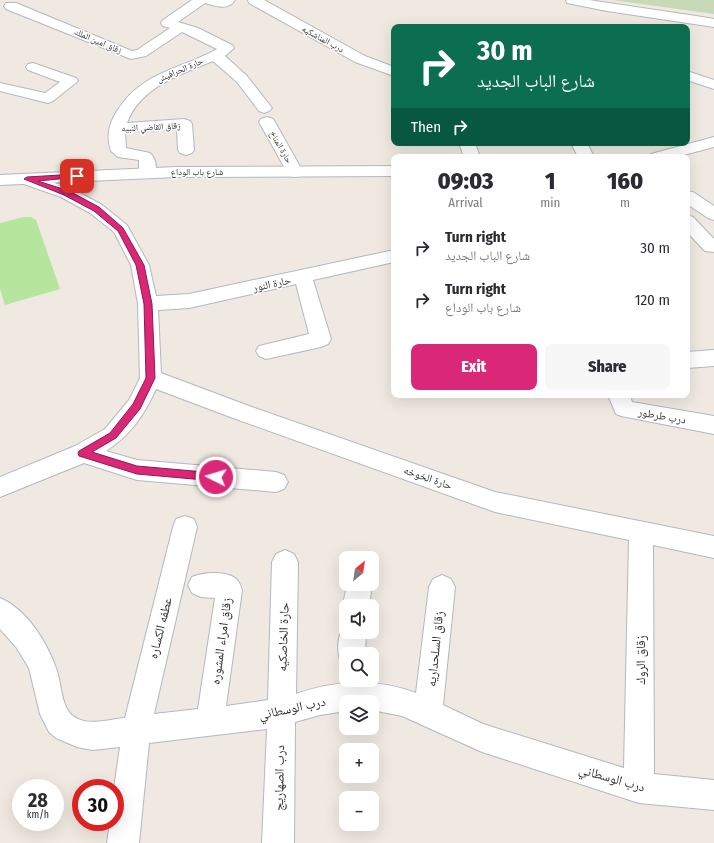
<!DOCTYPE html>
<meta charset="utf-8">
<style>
:root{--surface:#fff;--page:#f7f7f7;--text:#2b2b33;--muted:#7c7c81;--accent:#db2777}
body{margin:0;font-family:"Fira Sans Condensed","Noto Naskh Arabic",sans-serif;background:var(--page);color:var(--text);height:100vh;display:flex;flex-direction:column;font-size:15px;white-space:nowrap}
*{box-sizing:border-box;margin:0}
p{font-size:13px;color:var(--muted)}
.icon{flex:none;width:22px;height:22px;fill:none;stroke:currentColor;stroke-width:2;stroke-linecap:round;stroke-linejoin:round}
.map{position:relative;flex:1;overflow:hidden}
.drawer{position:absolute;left:391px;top:154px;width:299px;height:244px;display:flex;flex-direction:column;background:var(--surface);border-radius:8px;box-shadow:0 4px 16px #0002}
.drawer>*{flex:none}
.top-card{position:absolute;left:391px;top:24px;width:299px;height:122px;border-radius:8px;box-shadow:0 4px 16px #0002;background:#0b6e4f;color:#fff;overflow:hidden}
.needle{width:26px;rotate:30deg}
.fabs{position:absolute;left:339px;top:551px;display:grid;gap:8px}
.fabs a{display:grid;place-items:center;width:40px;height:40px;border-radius:8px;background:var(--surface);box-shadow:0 4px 16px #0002;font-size:20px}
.speed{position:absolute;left:12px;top:779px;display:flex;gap:8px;font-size:20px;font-weight:700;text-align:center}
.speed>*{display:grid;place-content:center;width:52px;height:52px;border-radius:50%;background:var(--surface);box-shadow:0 4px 16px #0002;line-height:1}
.speed small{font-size:10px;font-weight:400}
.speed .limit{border:6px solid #d22;background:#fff;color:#111}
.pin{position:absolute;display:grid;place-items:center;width:34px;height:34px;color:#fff;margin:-17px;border-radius:8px;box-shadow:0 2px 6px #0006}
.me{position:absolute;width:44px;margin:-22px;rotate:275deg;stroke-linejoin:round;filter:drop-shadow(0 0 3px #0008)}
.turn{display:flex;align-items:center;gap:14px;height:84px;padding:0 20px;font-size:18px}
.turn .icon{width:52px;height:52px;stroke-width:2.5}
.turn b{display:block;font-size:28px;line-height:34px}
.then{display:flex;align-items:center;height:38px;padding:0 20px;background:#0003;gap:8px;font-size:15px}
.eta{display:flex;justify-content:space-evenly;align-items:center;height:68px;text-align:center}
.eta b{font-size:24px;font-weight:800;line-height:28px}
.action{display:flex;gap:8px;margin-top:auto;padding:8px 20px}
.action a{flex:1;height:46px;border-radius:8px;background:var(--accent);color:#fff;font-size:16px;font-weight:800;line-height:46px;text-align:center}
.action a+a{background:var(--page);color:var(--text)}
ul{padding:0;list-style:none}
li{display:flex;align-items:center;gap:12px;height:52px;padding:0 20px}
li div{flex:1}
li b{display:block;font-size:15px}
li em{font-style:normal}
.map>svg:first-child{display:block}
</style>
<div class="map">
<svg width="714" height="843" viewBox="0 0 714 843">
<rect width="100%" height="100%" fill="#efe9e1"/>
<polygon fill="#b6e59e" points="24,217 31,217 36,220 60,289 5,305 0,289 0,223"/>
<polygon fill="#c8d9b8" points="612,0 714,0 714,14"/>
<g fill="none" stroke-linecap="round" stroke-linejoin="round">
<g stroke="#b4b7c1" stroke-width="2">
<g id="minor">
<path d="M192,0H235C228,11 216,6 205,3L178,22L198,28L232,45L234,48L225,56L247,76L272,108L269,111L264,113L259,111L237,82L213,61C181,74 140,87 127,123L184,119L190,121L192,124L194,150L192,153L186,155L180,153L178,150L177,129L125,132L126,148L150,153C156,159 158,168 153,176L147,177L141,176L139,172V160L118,157L111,151C106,136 109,124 117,111C142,71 180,70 217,49L182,32L146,56L131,59L6,9L4,6L6,3H16L132,51L137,50L170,28L163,26L161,23L163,20Z"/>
<polygon points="248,0 264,0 365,56 394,67 394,76 355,62 249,3"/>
<polygon points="566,0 589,0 696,16 714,19 714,27 607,11 567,3"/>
<polygon points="33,63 76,78 78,81 53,101 48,103 0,91 0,83 45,93 60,82 28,70 26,67 28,64"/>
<polygon points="687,71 714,80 714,89 687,80"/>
<polygon points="267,117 273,119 275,122 303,172 301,176 295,177 289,176 287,172 259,122 261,119"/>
<polygon points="459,143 475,143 480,157 464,157"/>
<polygon points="571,143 587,143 594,157 578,157"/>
<path d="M27,174L73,189L102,205L127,225L149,265L156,296L189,294L394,250V262L313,280L331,339L328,344L321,347L266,359L259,356L256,351L259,346L309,334L296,284L189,308L158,310L161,373L249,406L495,492L714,536V558L653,545L654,774L714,780V810L639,803L482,752L402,716L372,710V702H346V711L320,715L295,722L294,843H262L267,729L149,743L139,843H107L110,822H115L114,788L120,747L92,750L77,747L56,738L49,732L40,714L29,668L16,647L0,629V598C28,610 48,644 57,671C62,686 61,710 76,718C90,726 110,719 125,718L173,527L176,519L185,516L194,519L197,527L154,714L198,709L215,598L201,597L192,593L188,585L192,577C203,572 230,570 238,581C240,584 241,587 242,590L226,706L268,700L272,562L276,554L285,550L294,554L298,562L296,694C336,680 376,678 416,693L429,587L433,579L442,575L451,579L455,587L443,705L483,724L624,768L629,540L495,512L233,418L156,389C144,415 131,435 106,451L137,460L276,472L284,475L288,482L284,489L276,492L137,480L84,463L0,497V477L75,446L105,429L129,400L140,378L138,304L131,265L114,232L90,213L61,197L21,183L19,179L21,175Z"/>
<polygon points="687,191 693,192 714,206 714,220 708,218 687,204"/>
<polygon points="687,215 693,217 714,239 714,252 705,251 687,232"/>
<polygon points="714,350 714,366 687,368 687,352"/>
<polygon points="608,395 630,395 632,402 714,416 714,434 621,416 616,414"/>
<path d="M349,584H367L371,592L369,606H346V613C342,603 344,594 349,584Z"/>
<path d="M346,622V632H366L365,654H346V665L341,663C336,650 338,636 344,623Z"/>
</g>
</g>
<g stroke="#b4b7c1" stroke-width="2">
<g id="tertiary">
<polygon points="714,137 714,147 676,157 649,157 651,154"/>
<polygon points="394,166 394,176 176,177 0,185 0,175 176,167"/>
</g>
</g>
<use href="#minor" fill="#fff" fill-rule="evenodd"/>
<use href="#tertiary" fill="#fff" fill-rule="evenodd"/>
</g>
<polygon fill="#db2777" stroke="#8e194d" points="77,174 80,176 79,177 38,181 69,191 99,207 123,228 144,265 152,304 155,378 140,409 116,438 92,452 137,466 216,473 220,474 221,477 220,480 216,481 137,474 79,456 78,453 79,451 110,433 133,404 146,378 144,304 136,265 118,231 94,211 64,195 24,179 27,177"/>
<g text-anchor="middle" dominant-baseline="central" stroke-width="3" stroke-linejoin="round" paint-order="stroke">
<g font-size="9" fill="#2e2e2e" stroke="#fff">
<text transform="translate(323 39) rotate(29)">درب المناشكيه</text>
<text transform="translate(98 41) rotate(23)">زقاق امين الملك</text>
<text transform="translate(180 70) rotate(-23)">حارة الحرافيش</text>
<text transform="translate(151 127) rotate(-3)">زقاق القاضي النبيه</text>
<text transform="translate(281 147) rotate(60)">حارة المناخ</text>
<text x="197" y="172">شارع باب الوداع</text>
</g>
<g font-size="11" fill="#2e2e2e" stroke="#fff">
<text transform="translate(272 284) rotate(-12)">حارة النور</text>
<text transform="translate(662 416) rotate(10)">درب طرطور</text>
<text transform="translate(428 478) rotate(19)">حارة الخوخه</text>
</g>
<g font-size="13" fill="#2e2e2e" stroke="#fff">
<text transform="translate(160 628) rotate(-76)">عطفه الكساره</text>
<text transform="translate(283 637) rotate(-88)">حارة الخاصكيه</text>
<text transform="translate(221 641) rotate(-82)">زقاق امراء المشوره</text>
<text transform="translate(435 649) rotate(-84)">زقاق السلحداريه</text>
<text transform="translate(640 660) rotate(-90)">زقاق الروك</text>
<text transform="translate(292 708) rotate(-12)">درب الوسطاني</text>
<text transform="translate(279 778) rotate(-89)">درب الصهاريج</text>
<text transform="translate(612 778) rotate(16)">درب الوسطاني</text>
</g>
</g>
</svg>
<div class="fabs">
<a><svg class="needle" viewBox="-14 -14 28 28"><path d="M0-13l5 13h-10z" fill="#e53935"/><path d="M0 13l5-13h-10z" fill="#7c7c81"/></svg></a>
<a><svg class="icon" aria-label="sound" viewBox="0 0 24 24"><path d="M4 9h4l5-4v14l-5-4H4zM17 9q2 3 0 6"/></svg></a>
<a><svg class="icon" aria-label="search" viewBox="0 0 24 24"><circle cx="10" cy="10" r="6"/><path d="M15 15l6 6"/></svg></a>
<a><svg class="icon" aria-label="layers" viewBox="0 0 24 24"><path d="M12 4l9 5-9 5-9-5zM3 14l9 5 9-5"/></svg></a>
<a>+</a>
<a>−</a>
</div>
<div class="speed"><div>28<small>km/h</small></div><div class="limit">30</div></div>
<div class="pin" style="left:77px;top:176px;background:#d93025"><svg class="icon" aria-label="arrive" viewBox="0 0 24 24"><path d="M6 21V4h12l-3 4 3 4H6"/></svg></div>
<svg class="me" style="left:216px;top:477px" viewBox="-20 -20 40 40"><circle r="17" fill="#db2777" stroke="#fff" stroke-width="3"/><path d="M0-11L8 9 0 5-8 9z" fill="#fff"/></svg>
<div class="top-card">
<div class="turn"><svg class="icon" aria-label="right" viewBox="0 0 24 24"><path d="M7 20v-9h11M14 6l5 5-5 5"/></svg><div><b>30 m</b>شارع الباب الجديد</div></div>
<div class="then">Then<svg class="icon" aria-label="right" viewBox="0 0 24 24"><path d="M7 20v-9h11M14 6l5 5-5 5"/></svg></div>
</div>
<section class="drawer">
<div class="eta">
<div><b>09:03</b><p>Arrival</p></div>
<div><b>1</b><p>min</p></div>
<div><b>160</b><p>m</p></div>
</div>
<ul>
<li><svg class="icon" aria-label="right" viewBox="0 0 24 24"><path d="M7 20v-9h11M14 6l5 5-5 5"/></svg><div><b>Turn right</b><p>شارع الباب الجديد</p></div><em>30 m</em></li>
<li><svg class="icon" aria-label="right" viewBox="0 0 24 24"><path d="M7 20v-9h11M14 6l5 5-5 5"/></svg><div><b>Turn right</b><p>شارع باب الوداع</p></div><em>120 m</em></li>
</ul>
<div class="action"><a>Exit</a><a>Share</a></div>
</section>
</div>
